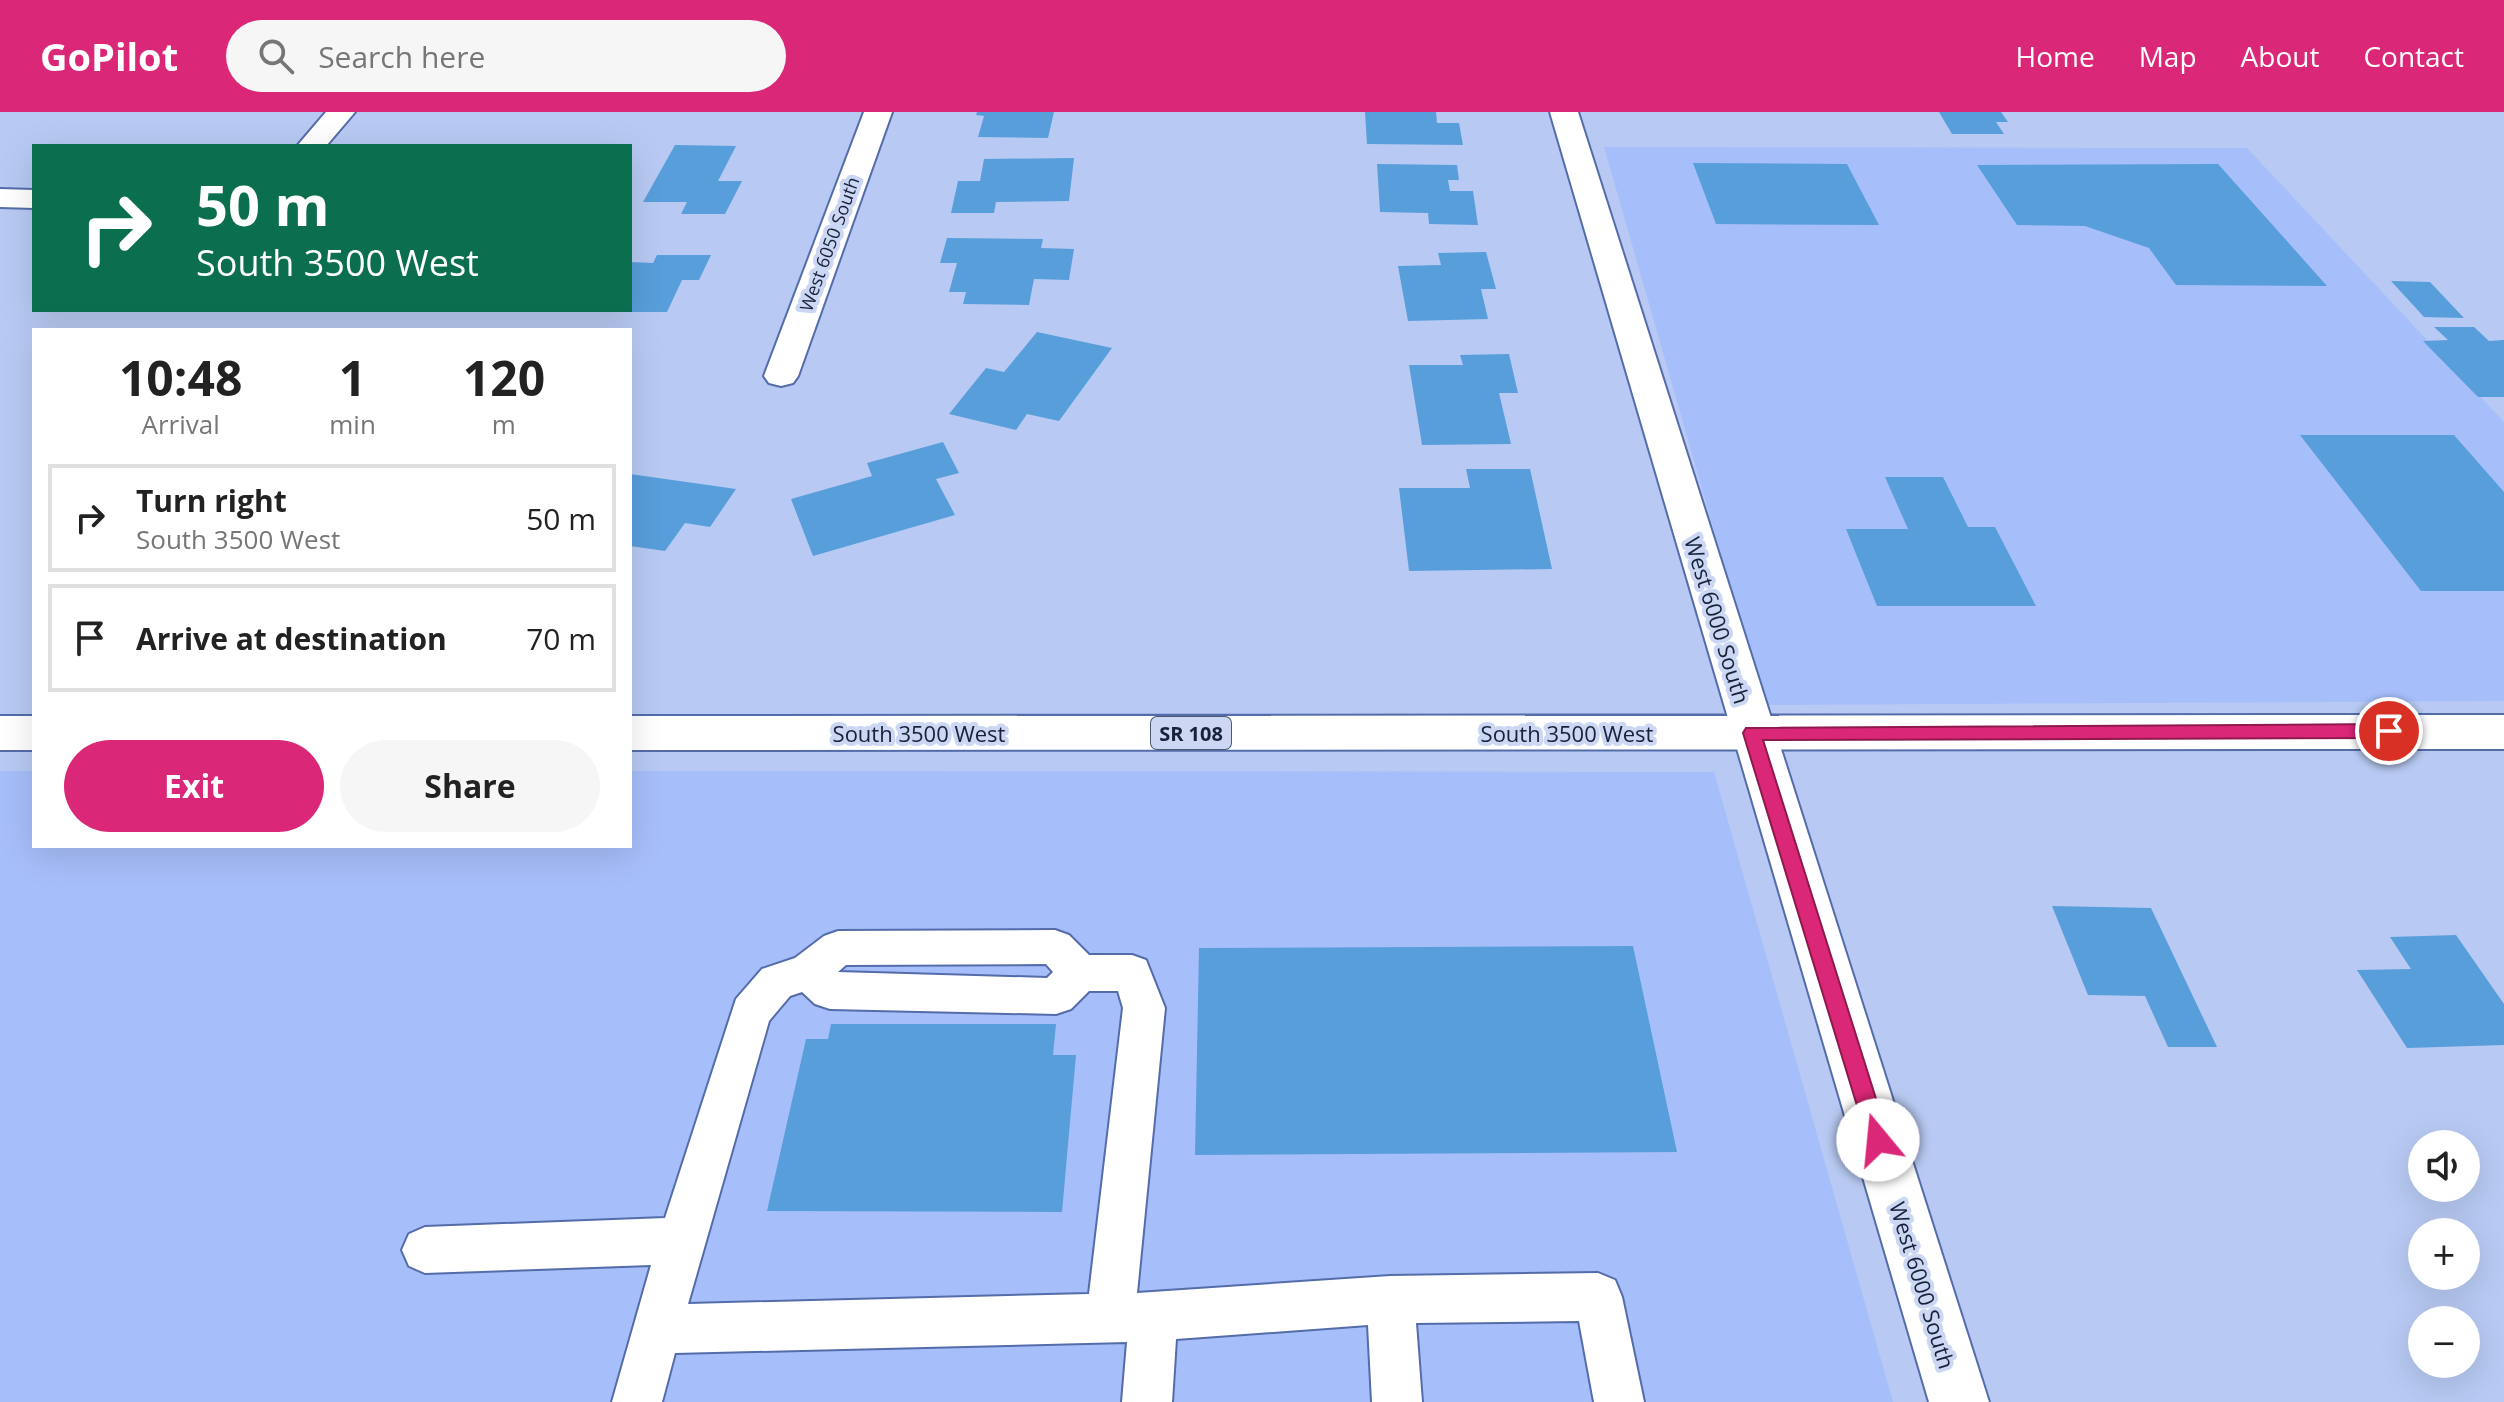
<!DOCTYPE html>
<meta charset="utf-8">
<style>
:root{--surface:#fff;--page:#f6f6f6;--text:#222;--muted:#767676;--line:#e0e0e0;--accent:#db2777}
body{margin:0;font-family:"Open Sans",sans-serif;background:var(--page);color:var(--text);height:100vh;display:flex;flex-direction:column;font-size:30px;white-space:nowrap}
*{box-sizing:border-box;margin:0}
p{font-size:26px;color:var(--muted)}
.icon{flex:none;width:44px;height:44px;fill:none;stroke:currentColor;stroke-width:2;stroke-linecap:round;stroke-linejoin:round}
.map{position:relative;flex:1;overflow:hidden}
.side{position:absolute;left:32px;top:216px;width:600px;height:520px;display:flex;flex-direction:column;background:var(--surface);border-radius:0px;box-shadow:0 8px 32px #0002}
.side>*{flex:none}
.banner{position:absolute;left:32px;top:32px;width:600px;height:168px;border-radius:0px;box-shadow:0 8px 32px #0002;background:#0b6e4f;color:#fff;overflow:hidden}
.controls{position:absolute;left:2408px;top:1018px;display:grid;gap:16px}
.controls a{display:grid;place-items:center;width:72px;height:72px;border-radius:50%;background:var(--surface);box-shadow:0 8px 32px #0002;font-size:40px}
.pin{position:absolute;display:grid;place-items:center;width:68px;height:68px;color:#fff;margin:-34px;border:4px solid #fff;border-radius:50%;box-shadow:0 2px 8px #0007}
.me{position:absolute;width:88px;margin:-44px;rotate:343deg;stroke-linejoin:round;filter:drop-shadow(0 0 6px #0008)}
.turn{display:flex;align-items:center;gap:28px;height:168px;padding:0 32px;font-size:36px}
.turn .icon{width:104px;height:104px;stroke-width:2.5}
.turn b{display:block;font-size:56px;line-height:68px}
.eta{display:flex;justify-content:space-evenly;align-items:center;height:136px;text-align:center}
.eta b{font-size:48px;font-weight:700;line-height:56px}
.button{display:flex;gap:16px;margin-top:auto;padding:16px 32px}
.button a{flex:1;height:92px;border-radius:48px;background:var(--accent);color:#fff;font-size:32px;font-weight:700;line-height:92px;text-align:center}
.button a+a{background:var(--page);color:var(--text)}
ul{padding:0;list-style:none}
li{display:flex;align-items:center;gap:24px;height:108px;margin:0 16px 12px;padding:0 16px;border:4px solid var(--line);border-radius:0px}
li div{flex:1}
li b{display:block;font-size:30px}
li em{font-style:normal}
header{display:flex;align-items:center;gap:48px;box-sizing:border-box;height:112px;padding:0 40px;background:var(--accent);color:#fff}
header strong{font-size:38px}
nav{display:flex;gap:44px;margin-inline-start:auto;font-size:28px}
.search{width:560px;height:72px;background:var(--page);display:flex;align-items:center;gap:20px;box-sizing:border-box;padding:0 28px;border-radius:44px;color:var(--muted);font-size:30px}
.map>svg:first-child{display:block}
</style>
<header>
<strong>GoPilot</strong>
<div class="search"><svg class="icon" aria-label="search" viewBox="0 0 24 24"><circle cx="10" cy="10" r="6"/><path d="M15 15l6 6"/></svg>Search here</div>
<nav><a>Home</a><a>Map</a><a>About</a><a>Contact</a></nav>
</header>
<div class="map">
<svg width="2504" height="1290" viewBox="0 0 2504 1290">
<rect width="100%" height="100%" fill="#b8caf3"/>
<g fill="#a6befa">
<polygon points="1604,35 2247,36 2504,310 2504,589 1764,593"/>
<polygon points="0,659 34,659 34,734 630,734 630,659 1714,660 1893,1290 0,1290"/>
</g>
<g fill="#589edb">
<polygon points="977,0 1054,0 1048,26 978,25 984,4 976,3"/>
<polygon points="1365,0 1436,0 1437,11 1459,11 1463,33 1367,32"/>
<polygon points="1939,0 2001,0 2008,10 1996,10 2004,22 1952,22"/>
<polygon points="675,33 736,34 718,69 742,69 725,102 681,102 687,90 643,90"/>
<polygon points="1074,46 1069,89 996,90 994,101 951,101 958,69 980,69 984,47"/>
<polygon points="1693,51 1847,52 1879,113 1716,112"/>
<polygon points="1377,52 1457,53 1459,68 1448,68 1450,79 1473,79 1478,113 1429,112 1428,101 1380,100"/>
<polygon points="2218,52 2327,174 2176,173 2149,136 2085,114 2017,113 1977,53"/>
<polygon points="947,126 1043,127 1041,136 1074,137 1069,168 1034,167 1029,193 963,192 966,180 949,180 957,151 940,151"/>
<polygon points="1486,140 1496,177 1481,177 1488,207 1408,209 1398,154 1441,153 1438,141"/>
<polygon points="657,143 711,143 699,168 682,168 667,200 630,200 630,150 653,151"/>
<polygon points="2391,169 2430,170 2464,206 2424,205"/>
<polygon points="2434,215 2474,215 2489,229 2504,228 2504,285 2478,285 2423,229 2448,228"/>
<polygon points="1037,220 1112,236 1059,309 1027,302 1016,318 949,302 986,256 1004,260"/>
<polygon points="1509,242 1518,281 1499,281 1511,332 1422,333 1409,253 1463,253 1460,243"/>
<polygon points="2300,323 2454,323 2504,380 2504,479 2421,479"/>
<polygon points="943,330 959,361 936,367 955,403 813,444 791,387 872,364 867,351"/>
<polygon points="1466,357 1530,357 1552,457 1409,459 1399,376 1470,376"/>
<polygon points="630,362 736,377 710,415 685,411 665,439 630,434"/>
<polygon points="1885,365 1943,365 1968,415 1995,415 2036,494 1877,494 1846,417 1908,417"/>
<polygon points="2052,794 2151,796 2217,935 2168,935 2145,884 2088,883"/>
<polygon points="2456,823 2504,892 2504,933 2407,936 2357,858 2411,857 2390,825"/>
<polygon points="1633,834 1677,1040 1195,1043 1199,836"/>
<polygon points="831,912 1056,912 1053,943 1076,943 1062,1100 767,1099 806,927 828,927"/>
</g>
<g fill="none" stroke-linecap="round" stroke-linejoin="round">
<g stroke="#546caa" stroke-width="4">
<path id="service" d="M1055,818L1069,823L1089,843H1132L1146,848L1165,896L1137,1181L1390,1164L1598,1161L1615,1168L1622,1185L1644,1290H1594L1579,1209L1416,1211L1422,1290H1372L1368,1213L1176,1227L1172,1290H1122L1127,1230L675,1241L662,1290H612L651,1153L425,1161L409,1154L402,1138L409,1122L425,1115L665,1106L736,887L762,857L795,846L824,824L838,819ZM1046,852L1053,860L1047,866L838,860L846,853ZM1089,879H1118L1123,896L1089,1182L688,1192L769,909L790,884L802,880L815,892L830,897L1056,902L1071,897Z"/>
</g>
<g stroke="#546caa" stroke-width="4">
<g id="minor">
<polygon points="326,0 355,0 326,34 297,34"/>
<polygon points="864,0 892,0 798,264 793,271 781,274 769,271 764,264"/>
<polygon points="0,77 34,78 34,96 0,95"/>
</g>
</g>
<g stroke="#546caa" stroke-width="4">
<polygon id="tertiary" points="1550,0 1578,0 1989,1290 1929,1290"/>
</g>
<g stroke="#546caa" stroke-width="4">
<g id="primary">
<polygon points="2504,603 2504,637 630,638 630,604"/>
<rect x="0" y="604" width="34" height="34"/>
</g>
</g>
<use href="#service" fill="#fff" fill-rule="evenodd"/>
<use href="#minor" fill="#fff" fill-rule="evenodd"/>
<use href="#tertiary" fill="#fff" fill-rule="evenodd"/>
<use href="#primary" fill="#fff" fill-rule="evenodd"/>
</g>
<polygon fill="#db2777" stroke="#8e194d" stroke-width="2" points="2389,612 2398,619 2389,626 1763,628 1889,1028 1886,1036 1878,1039 1870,1036 1743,621 1746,616"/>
<g text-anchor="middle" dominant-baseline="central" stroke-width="8" stroke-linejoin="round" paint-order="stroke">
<g font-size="18" fill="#17213a" stroke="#cbd7f3">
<text transform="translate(829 132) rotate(-70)">West 6050 South</text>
</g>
<rect fill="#cbd7f3" stroke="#4d5872" stroke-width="2" x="1151" y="605" width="80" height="32" rx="6"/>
<g font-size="20" font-weight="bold" fill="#17213a">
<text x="1191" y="621">SR 108</text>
</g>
<g font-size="22" fill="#17213a" stroke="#cbd7f3">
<text transform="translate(1718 508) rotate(73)">West 6000 South</text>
<text x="919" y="621">South 3500 West</text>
<text x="1567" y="621">South 3500 West</text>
<text transform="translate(1923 1173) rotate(73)">West 6000 South</text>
</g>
</g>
</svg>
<div class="controls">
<a><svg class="icon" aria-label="sound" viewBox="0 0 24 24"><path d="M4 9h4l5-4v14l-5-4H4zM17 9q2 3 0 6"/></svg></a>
<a>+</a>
<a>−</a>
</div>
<div class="pin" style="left:2389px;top:619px;background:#d93025"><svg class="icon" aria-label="arrive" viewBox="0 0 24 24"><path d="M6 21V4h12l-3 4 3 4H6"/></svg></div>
<svg class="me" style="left:1878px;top:1028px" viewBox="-20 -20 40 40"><circle r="19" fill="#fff"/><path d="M0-13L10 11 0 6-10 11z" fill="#db2777"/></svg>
<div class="banner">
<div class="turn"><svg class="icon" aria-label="right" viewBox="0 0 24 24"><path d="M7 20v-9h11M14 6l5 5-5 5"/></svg><div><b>50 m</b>South 3500 West</div></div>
</div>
<section class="side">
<div class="eta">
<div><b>10:48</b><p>Arrival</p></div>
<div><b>1</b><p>min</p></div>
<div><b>120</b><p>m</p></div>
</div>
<ul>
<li><svg class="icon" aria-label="right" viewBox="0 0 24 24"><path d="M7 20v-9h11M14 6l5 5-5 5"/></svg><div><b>Turn right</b><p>South 3500 West</p></div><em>50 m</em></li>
<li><svg class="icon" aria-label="arrive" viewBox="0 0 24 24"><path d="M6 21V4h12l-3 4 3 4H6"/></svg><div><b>Arrive at destination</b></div><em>70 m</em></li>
</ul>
<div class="button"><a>Exit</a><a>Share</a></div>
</section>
</div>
